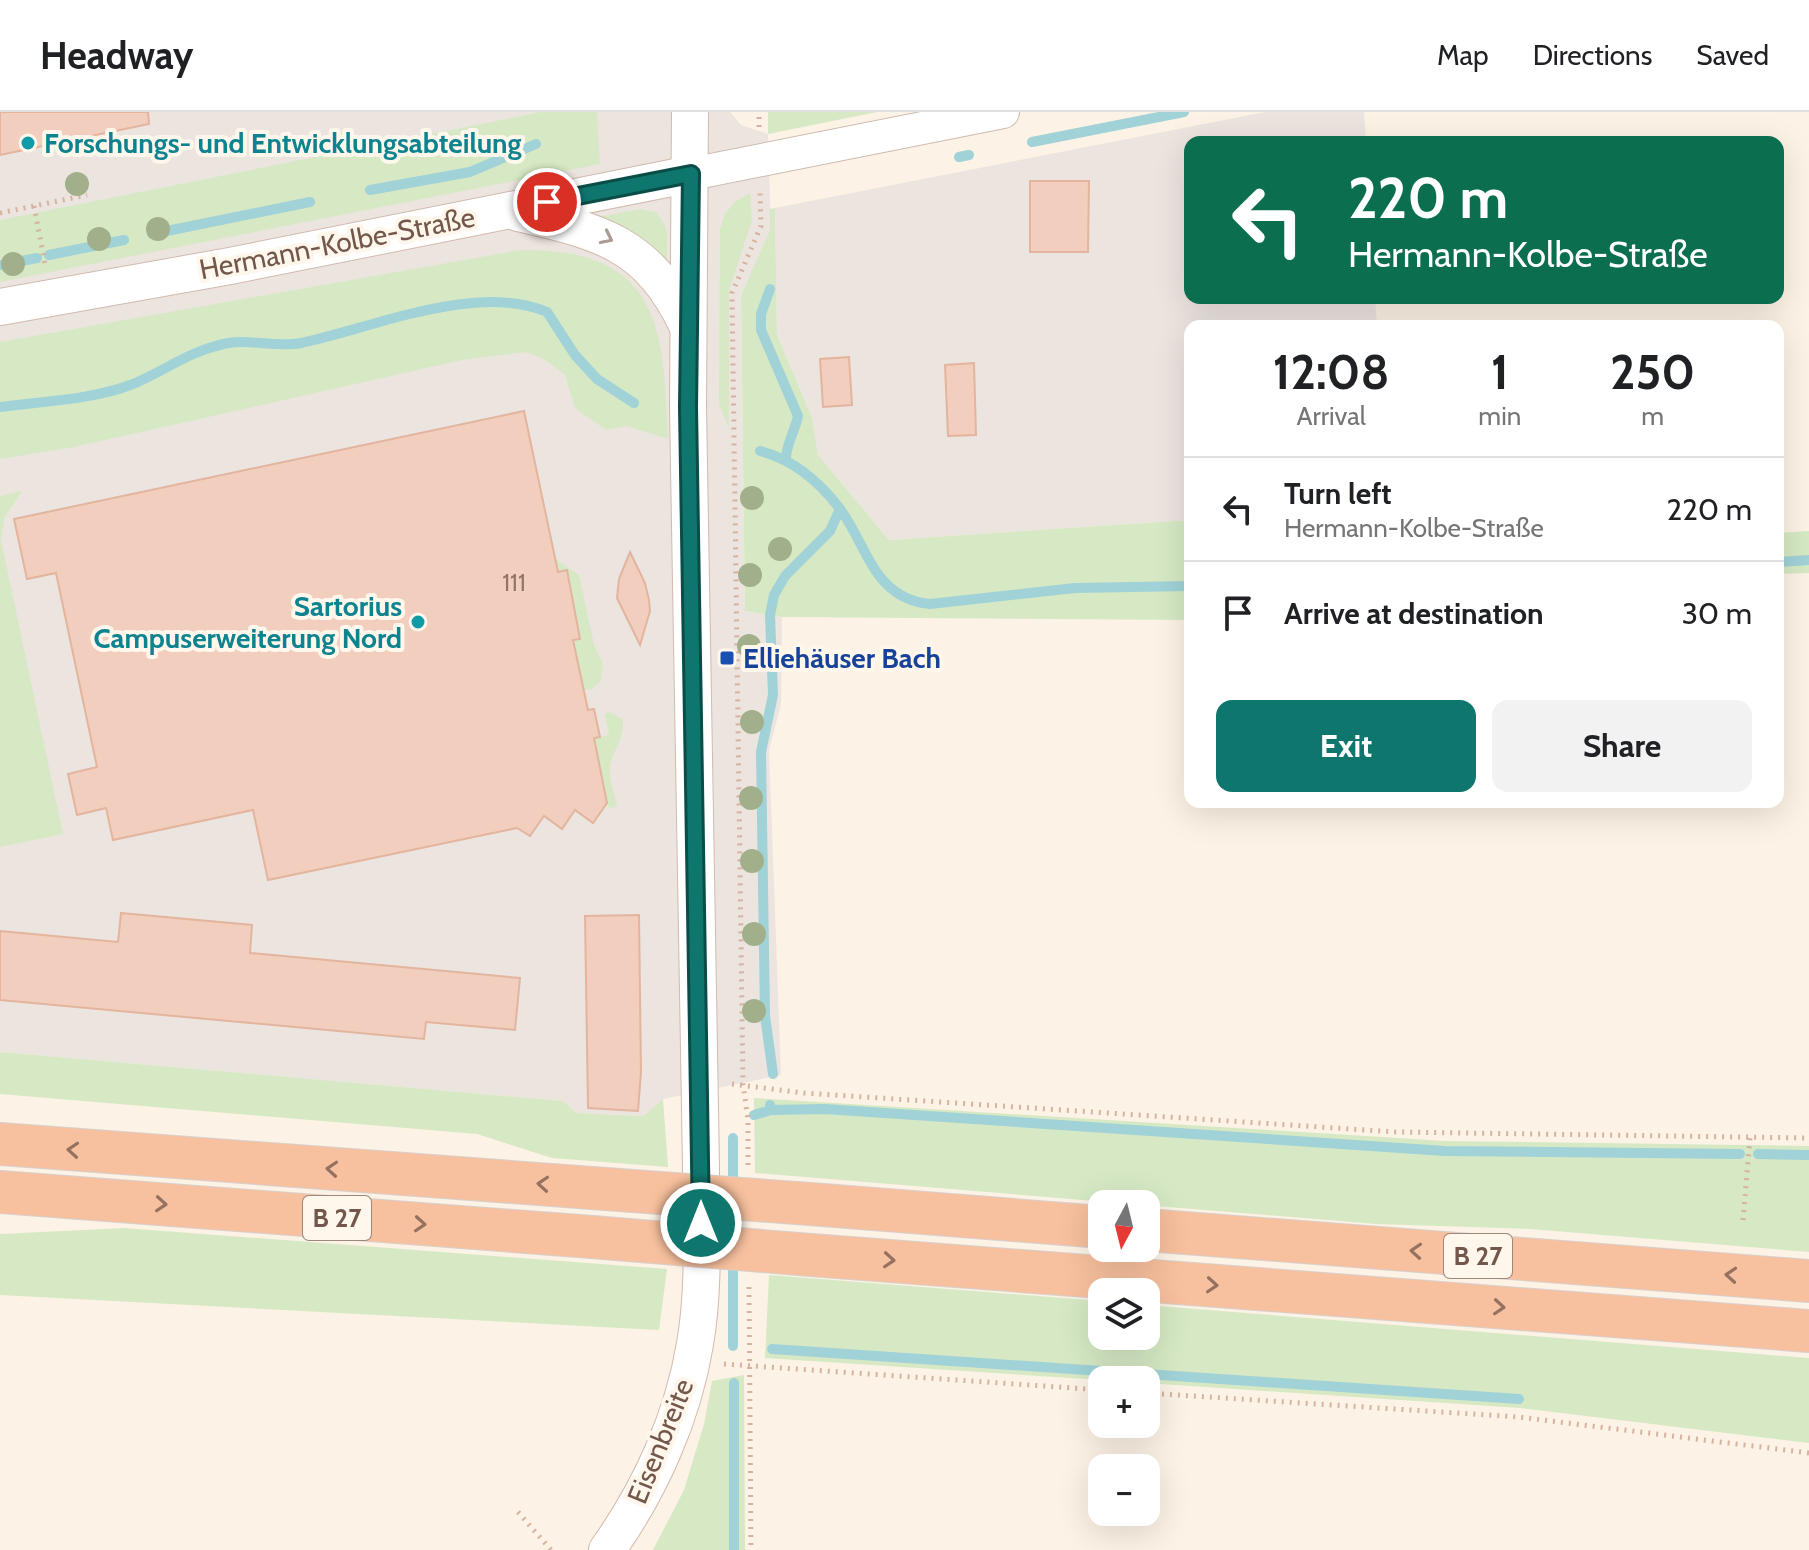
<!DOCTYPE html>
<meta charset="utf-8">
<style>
:root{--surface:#fff;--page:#f2f2f2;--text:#202124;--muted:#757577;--line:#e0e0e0;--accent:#0f766e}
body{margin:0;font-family:Cabin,sans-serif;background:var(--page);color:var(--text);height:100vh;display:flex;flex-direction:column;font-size:30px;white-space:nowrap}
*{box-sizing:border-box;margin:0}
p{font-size:26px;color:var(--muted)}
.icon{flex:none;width:44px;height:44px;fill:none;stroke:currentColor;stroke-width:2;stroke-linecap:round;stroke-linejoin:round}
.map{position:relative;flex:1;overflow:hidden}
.panel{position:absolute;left:1184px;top:208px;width:600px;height:488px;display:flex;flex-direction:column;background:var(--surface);border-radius:16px;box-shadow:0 8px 32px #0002}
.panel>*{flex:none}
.banner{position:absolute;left:1184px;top:24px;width:600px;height:168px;border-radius:16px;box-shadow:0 8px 32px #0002;background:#0b6e4f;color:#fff;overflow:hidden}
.needle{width:52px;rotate:187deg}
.fabs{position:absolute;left:1088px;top:1078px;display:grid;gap:16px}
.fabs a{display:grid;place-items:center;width:72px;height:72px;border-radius:16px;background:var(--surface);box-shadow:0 8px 32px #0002;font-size:40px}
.pin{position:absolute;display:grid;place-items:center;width:68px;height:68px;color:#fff;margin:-34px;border:4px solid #fff;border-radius:50%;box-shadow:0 2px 8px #0007}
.me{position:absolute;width:88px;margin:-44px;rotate:0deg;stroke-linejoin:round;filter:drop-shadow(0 0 6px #0008)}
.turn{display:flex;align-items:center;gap:28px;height:168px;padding:0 32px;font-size:36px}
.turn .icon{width:104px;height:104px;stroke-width:2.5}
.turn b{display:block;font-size:56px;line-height:68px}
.eta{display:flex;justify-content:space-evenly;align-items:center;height:136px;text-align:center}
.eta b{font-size:48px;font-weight:800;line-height:56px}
.cta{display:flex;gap:16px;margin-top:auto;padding:16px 32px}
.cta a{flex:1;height:92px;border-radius:16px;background:var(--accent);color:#fff;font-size:32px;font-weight:800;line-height:92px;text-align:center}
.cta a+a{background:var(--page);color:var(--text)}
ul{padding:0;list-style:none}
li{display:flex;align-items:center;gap:24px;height:104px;padding:0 32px;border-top:2px solid var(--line)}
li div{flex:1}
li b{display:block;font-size:30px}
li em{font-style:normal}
header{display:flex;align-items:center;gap:48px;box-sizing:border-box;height:112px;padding:0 40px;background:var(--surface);border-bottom:2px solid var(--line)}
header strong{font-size:38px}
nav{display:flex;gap:44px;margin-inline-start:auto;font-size:28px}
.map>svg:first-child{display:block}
</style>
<header>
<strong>Headway</strong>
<nav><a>Map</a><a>Directions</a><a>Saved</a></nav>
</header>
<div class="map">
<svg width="1809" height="1438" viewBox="0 0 1809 1438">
<rect width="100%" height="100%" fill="#fcf2e5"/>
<g fill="#ece4df">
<polygon points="0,0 730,0 741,13 768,22 771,118 741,185 745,499 782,505 781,592 769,638 781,963 663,987 643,1004 576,1001 562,989 0,940"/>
<polygon points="1265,0 1364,0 1366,30 1190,30 1190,186 1375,186 1377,214 1190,214 1190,408 889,428 818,343 812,305 777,223 775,96"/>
</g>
<g fill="#d6e9c4">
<polygon points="541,0 597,0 600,52 0,170 0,108"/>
<polygon points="768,0 877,0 768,22"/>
<polygon points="750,81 752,108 729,179 729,316 719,293 720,117 725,102 735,90"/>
<polygon points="775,96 777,223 812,305 818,343 889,428 1190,408 1190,508 782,505 745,499 741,184 770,118 770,97"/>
<polygon points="640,97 656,100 665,113 667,122 667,169 578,109"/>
<path d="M521,138C659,137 664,213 668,327L626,314L606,318L575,296L565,263L544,247L526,240L462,248L74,335L0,347V230Z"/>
<polygon points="22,379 4,406 1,428 63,722 0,735 0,384"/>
<polygon points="1809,419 1809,461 1778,462 1778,421"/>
<polygon points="555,447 579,463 594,533 603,552 601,569 592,577 583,578"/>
<path d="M610,600L623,608C624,629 613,637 610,654C608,666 615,682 617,695L609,696L594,626L609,623L605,602Z"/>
<polygon points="0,940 563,989 576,1001 643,1004 663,987 668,1055 552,1046 477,1022 0,982"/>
<polygon points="754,986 1445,1029 1809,1034 1809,1140 1530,1117 1376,1112 755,1061"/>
<polygon points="124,1116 667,1157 659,1218 0,1183 0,1122"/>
<polygon points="769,1163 1102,1189 1102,1224 1146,1224 1146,1193 1809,1246 1809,1331 1520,1296 1146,1271 1146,1268 1102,1268 765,1246"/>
<polygon points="744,1263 745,1438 653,1438 684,1378 704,1312 712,1269"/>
</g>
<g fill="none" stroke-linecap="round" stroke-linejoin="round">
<g stroke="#a0d2d7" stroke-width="10">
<polyline points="1032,30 1184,0"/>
<polyline points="959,45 969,43"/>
<polyline points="370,78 470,60 536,32"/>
<polyline points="152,122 310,90"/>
<polyline points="49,143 124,128"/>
<polyline points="0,153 37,146"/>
<path d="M770,177L761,202V218L798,304C795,319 787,330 786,346"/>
<path d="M0,295C43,289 92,288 133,272C167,258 188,239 228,231C252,227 278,236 301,231C373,216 475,170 547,200L575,243L597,267L634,291"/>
<path d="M760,339C794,348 819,369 840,397C868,435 874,487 930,492L1075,476L1190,474"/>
<polyline points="1778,450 1809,448"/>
<polyline points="773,962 765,904 761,640 773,583 770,503 774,483 785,464 830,419 840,397"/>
<polyline points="771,998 825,997 1445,1039 1740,1042"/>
<polyline points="754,1003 771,998 770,993"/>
<polyline points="1758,1042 1809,1043"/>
<polyline points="733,1076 733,1026"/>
<polyline points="733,1234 733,1148"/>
<polyline points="772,1237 1519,1287"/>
<polyline points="734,1271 734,1438"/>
</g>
</g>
<g fill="#f1cebd" stroke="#e3b49e" stroke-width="2">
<polygon points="0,0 148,0 149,12 0,43"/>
<polygon points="1030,69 1089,69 1088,140 1030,140"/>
<polygon points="849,245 852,293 823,295 820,247"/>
<polygon points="974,251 976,323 948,324 945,253"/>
<polygon points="524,299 558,460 567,458 580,527 573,528 588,598 594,597 600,625 594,626 607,691 593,711 575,698 562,717 544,704 530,724 517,716 268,768 253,698 113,728 106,696 77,703 68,662 97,655 56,461 27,467 14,407"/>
<polygon points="630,440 645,471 649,488 650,499 640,533 617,486 619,467"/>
<polygon points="121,801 252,813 250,841 520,866 515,918 426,910 424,927 0,888 0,819 118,830"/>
<polygon points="639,803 641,960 638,999 588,996 585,804"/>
</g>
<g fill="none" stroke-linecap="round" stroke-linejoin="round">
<g stroke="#cfbbaf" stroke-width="34">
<polyline id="tertiary" points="691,62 1003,0"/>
</g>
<g stroke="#d2baac" stroke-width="38">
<g id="secondary">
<path d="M518,101C601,120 649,131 688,215"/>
<polyline points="0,195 230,154 691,62"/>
<path d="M607,1438C650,1378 683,1305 695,1232C705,1175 701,1113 701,1055L688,295L690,0"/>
</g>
</g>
<g stroke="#d8d0cd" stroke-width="44">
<g id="trunk">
<polyline points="0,1032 592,1076"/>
<polyline points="0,1080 592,1125"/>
<polyline points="810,1092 1102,1115"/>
<polyline points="1146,1118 1809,1169"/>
<polyline points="811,1143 1809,1219"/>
</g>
</g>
<g stroke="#d6b2a0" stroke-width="5" stroke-dasharray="2 6" stroke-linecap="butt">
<polyline points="759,15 759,0"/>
<polyline points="34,94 45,152"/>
<polyline points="0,101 87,83"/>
<polyline points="732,972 804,981 1396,1020 1809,1026"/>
<polyline points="748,1053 748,1008 743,973 732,181 761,114 760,81"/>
<polyline points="1743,1108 1750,1026"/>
<polyline points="749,1175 751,1438"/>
<polyline points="724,1252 1102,1278"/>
<polyline points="1146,1281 1519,1305 1809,1341"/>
<polyline points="518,1400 551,1438"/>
</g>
<use href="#tertiary" stroke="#fff" stroke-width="32"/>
<use href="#secondary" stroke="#fff" stroke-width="36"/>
<use href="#trunk" stroke="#f7c09e" stroke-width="42"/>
<g stroke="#d8d0cd" stroke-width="44" stroke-linecap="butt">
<g id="trunk-bridge">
<polyline points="592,1076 810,1092"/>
<polyline points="592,1125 811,1143"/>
</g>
</g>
<use href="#trunk-bridge" stroke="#f7c09e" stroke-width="42"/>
</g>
<g fill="#a1b08b">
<circle cx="77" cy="72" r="12"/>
<circle cx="158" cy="117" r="12"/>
<circle cx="99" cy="127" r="12"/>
<circle cx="13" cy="152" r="12"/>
<circle cx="752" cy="386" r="12"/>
<circle cx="780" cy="437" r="12"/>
<circle cx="750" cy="463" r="12"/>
<circle cx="749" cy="534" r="12"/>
<circle cx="752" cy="610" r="12"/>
<circle cx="751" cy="686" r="12"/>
<circle cx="752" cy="749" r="12"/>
<circle cx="754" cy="822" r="12"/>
<circle cx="754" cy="899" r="12"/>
</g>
<defs><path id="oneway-chevron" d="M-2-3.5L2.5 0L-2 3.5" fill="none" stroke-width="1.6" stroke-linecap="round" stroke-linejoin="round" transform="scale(2)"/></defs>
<use stroke="#ac9a93" href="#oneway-chevron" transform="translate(607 126) rotate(26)"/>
<g stroke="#957160">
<use href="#oneway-chevron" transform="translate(73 1038) rotate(-176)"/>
<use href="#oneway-chevron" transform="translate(332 1057) rotate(-176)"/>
<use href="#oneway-chevron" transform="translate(543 1072) rotate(-176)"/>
<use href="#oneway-chevron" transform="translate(161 1092) rotate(4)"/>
<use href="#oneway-chevron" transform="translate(420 1112) rotate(4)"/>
<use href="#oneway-chevron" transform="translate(1416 1139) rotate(-176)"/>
<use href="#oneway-chevron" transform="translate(889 1148) rotate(4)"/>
<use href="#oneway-chevron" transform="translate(1731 1163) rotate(-176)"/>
<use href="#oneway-chevron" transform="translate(1212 1173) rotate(4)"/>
<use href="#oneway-chevron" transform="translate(1499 1195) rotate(4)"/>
</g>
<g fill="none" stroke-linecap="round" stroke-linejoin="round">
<g stroke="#0a4d48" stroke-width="20">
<polyline id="route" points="547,90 691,62 688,295 701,1111"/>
</g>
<use href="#route" stroke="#0f766e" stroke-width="14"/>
</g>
<g fill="#0f9aa8" stroke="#fff6ec" stroke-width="3">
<circle cx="28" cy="31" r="8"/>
<circle cx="418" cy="510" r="8"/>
</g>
<rect fill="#1a4fb4" stroke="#fff6ec" stroke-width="3" x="719" y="538" width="16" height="16" rx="4"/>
<g text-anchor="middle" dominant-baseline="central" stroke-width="8" stroke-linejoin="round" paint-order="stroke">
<g font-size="24" fill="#937568">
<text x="514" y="470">111</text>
</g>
<g fill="#fff6ec" stroke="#9e877b" stroke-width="2">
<rect x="303" y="1084" width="68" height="44" rx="6"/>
<rect x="1444" y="1122" width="68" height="44" rx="6"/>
</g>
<g font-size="26" font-weight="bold" fill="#74574b">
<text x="337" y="1106">B 27</text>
<text x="1478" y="1144">B 27</text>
</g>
<g font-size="28" font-weight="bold" fill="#0d838f" stroke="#fff6ec" text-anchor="start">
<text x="44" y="31">Forschungs- und Entwicklungsabteilung</text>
<text x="402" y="494" text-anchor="end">Sartorius<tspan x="402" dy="32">Campuserweiterung Nord</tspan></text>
</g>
<g font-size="28" fill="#74574b" stroke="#fff6ec">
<text transform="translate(337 131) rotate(-11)">Hermann-Kolbe-Straße</text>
<text transform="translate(660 1329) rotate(-68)">Eisenbreite</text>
</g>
<g font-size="28" font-weight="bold" fill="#164399" stroke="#fff6ec" text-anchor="start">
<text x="743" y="546">Elliehäuser Bach</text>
</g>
</g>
</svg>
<div class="fabs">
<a><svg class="needle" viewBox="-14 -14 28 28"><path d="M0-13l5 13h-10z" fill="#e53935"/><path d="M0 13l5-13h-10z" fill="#757577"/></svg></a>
<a><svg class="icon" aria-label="layers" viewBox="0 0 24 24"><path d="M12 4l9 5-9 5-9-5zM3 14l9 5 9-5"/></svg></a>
<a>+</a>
<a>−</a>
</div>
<div class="pin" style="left:547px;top:90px;background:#d93025"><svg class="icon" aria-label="arrive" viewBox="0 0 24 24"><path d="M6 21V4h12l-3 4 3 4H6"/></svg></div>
<svg class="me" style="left:701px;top:1111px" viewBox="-20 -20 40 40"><circle r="17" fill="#0f766e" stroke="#fff" stroke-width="3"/><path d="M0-11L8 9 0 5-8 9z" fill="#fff"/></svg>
<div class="banner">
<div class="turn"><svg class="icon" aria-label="left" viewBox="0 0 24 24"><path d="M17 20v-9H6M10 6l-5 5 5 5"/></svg><div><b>220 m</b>Hermann-Kolbe-Straße</div></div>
</div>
<section class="panel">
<div class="eta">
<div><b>12:08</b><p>Arrival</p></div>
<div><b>1</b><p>min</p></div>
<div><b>250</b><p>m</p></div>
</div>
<ul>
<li><svg class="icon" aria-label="left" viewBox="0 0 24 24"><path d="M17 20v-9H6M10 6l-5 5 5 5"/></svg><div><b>Turn left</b><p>Hermann-Kolbe-Straße</p></div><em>220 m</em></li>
<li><svg class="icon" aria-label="arrive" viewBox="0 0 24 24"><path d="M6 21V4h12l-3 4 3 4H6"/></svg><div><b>Arrive at destination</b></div><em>30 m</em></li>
</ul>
<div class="cta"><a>Exit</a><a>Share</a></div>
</section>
</div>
